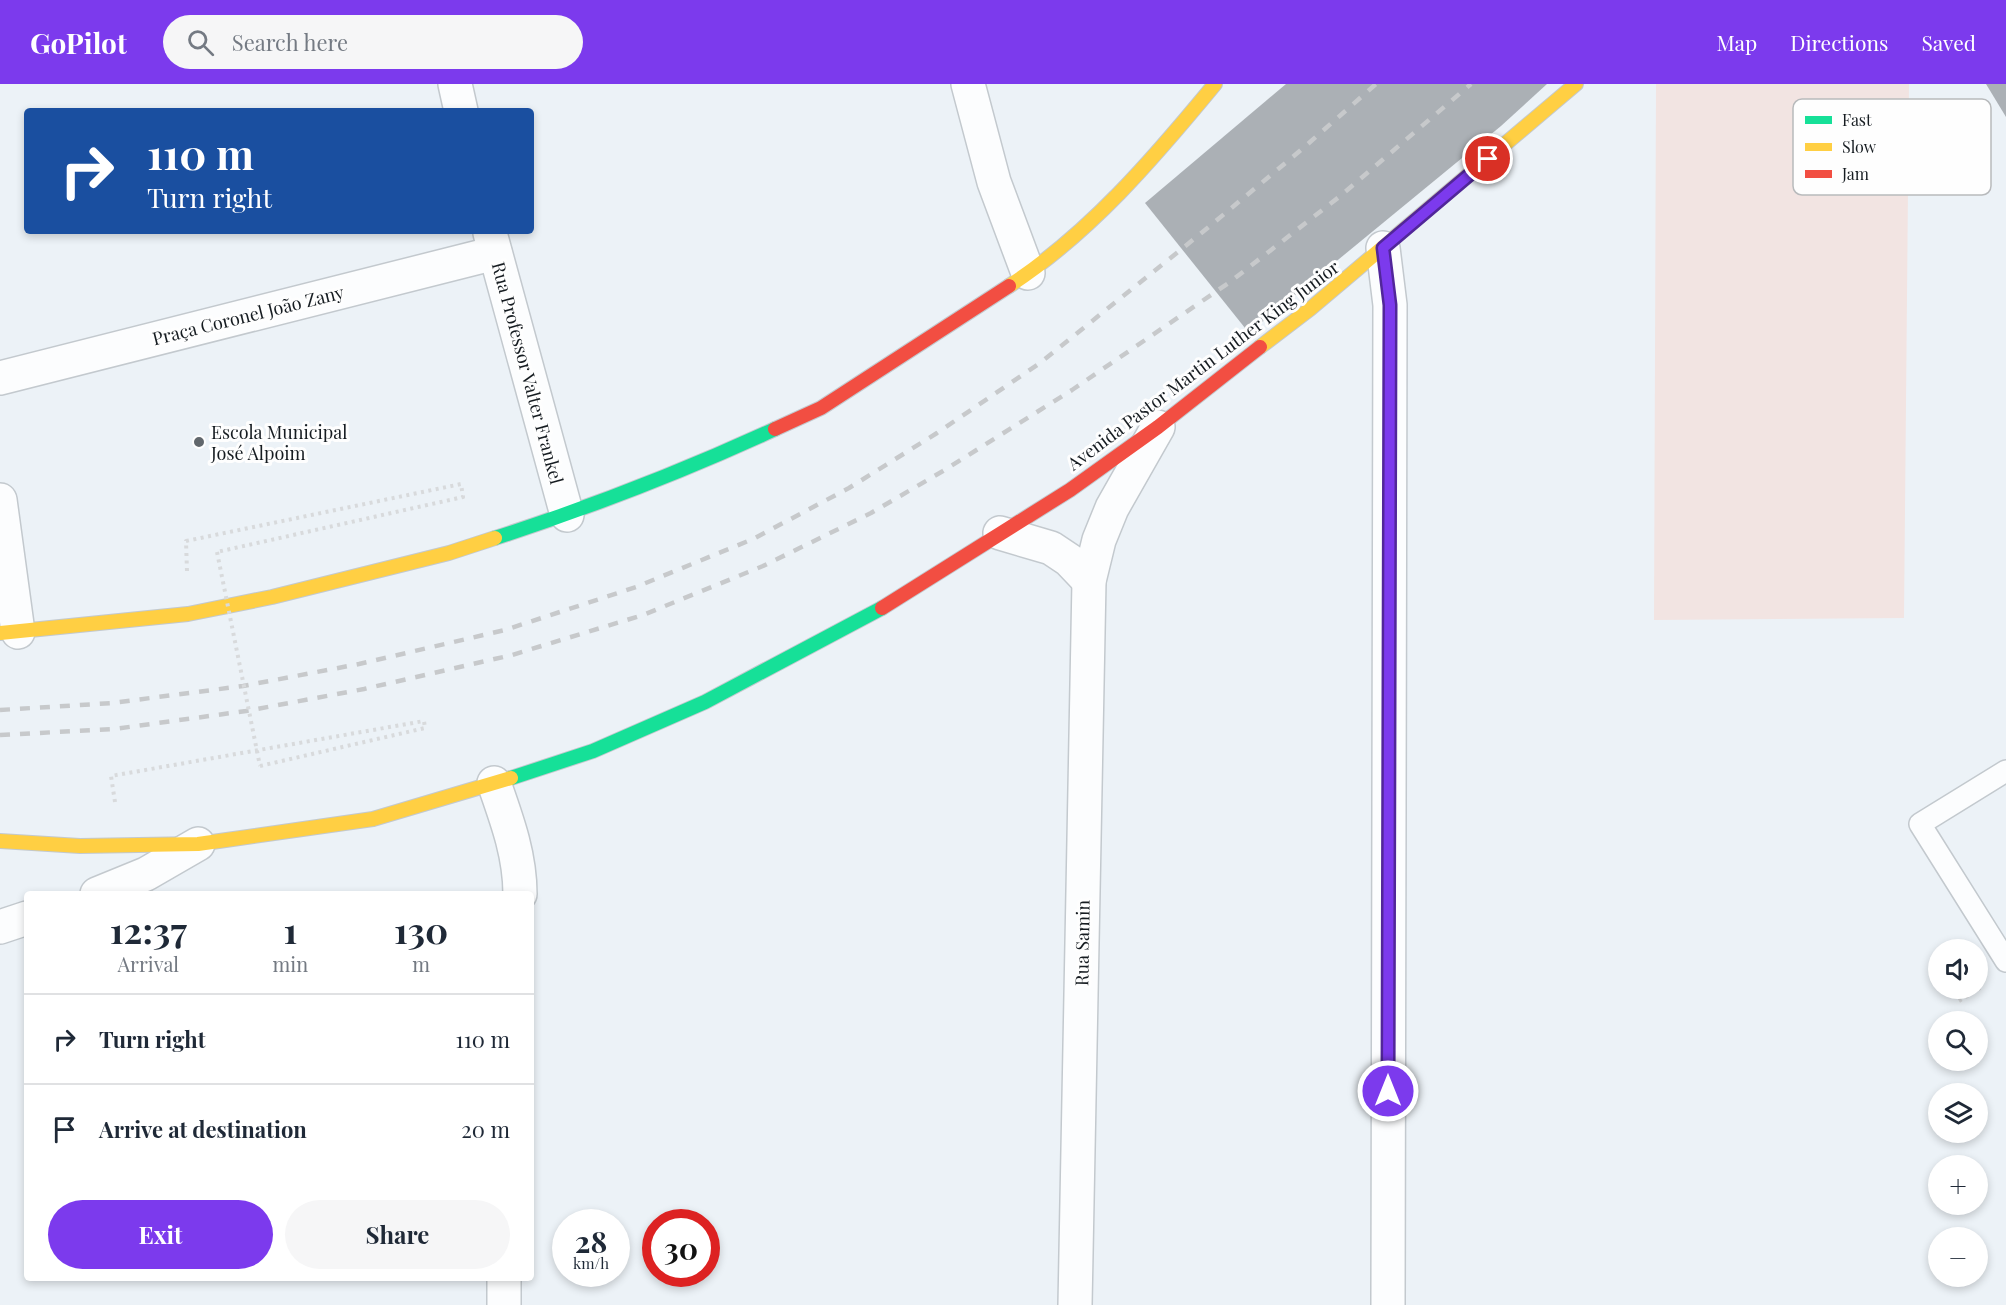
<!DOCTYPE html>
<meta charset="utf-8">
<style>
:root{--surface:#fff;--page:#f6f6f7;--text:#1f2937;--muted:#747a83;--line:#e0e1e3;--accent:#7c3aed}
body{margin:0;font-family:"Playfair Display",serif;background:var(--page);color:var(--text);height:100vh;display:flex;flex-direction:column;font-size:22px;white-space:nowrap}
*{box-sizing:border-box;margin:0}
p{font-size:20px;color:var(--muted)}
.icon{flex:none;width:33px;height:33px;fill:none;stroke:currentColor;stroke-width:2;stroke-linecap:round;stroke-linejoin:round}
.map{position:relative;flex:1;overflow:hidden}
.drawer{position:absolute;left:24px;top:807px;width:510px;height:390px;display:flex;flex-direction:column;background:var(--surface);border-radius:6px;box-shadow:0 3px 9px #0003}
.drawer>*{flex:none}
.hud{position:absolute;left:24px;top:24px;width:510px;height:126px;border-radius:6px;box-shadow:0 3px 9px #0003;background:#1a4fa0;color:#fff;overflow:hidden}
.buttons{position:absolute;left:1928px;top:855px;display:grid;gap:12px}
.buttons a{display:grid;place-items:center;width:60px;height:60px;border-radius:50%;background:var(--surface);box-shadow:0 3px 9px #0003;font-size:30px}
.speed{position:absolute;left:552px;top:1125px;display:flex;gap:12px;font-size:30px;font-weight:700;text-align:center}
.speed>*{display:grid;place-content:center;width:78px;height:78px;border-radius:50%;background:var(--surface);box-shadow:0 3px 9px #0003;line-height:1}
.speed small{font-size:15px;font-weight:400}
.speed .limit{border:9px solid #d22;background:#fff;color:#111}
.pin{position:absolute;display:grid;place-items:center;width:51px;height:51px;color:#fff;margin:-26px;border:3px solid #fff;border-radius:50%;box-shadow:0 2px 6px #0007}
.me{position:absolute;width:66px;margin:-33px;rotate:0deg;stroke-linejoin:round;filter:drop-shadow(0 0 4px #0008)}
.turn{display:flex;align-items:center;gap:21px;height:126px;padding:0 24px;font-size:27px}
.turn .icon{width:78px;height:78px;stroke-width:2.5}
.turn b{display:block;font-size:42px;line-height:51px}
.eta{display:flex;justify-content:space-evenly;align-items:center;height:102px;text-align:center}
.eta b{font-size:36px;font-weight:700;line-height:42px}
.button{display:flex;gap:12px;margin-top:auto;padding:12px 24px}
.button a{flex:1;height:69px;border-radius:36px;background:var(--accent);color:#fff;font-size:24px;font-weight:700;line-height:69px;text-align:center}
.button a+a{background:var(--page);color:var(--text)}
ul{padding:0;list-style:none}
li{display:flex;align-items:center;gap:18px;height:90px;padding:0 24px;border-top:2px solid var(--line)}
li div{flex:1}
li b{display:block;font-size:22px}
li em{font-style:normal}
header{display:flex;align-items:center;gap:36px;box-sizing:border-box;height:84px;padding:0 30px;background:var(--accent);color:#fff}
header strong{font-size:28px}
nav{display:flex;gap:33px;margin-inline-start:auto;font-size:21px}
.search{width:420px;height:54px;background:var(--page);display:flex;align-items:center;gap:15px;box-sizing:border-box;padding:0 21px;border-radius:33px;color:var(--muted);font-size:22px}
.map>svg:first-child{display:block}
</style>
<header>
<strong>GoPilot</strong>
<div class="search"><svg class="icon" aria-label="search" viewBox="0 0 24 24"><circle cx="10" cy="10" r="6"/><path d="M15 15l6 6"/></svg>Search here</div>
<nav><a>Map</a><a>Directions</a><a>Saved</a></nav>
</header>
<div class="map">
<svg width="2006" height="1221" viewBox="0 0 2006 1221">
<rect width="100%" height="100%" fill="#ecf2f7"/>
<polygon fill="#f2e4e2" points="1656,0 1909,0 1904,534 1654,536"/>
<g fill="#abb0b5">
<polygon points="1286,0 1547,0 1501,42 1249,249 1145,119"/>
<polygon points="1986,0 2006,0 2006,33"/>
</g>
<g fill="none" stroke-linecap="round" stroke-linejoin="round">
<g stroke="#c3c9ce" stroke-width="24">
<polyline id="lane" points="2006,687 1920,740 2006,877"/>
</g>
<g stroke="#c3c9ce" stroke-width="36">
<g id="street">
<polyline points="455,0 461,27"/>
<polyline points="968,0 994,98 1028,189"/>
<polyline points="490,149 567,431"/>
<polyline points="1383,164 1390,221 1388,1221"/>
<polyline points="0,294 495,169"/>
<polyline points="0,416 18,548"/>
<polyline points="1000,449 1051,464 1069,476 1089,497"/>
<path d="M494,699C507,736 520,771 520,810"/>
<polyline points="97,810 146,790 198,760"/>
<polyline points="0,843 27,834"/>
<polyline points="504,1221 504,1194"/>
<polyline points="1075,1221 1089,497 1099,456 1112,424 1158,343"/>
</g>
</g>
<g stroke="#c3c9ce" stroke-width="16">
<g id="fast">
<path d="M495,454C591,423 684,387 775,345"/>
<polyline points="511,694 593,667 705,618 882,524"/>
</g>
</g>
<g stroke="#c3c9ce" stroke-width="16">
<g id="slow">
<path d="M1009,202C1090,149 1154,74 1215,0"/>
<polyline points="1260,263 1310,225 1576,0"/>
<polyline points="0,549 188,530 272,513 449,469 495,454"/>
<polyline points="0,757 80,762 198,760 373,735 511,694"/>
</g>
</g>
<g stroke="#c3c9ce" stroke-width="16">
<g id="jam">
<polyline points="775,345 821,324 1009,202"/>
<polyline points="882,524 1070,406 1158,343 1260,263"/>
</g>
</g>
<g stroke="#d8dadc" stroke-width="4" stroke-dasharray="3 4.5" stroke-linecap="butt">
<polyline points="187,487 186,457 461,400 463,413 217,468"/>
<polyline points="115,718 111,692 424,637 425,644 260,682"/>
<polyline points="1959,917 1980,904"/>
</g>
<use href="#lane" stroke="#fcfdfe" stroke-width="21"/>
<use href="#street" stroke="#fcfdfe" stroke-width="33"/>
<use href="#fast" stroke="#16e098" stroke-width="14"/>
<use href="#slow" stroke="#ffcf43" stroke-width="14"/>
<use href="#jam" stroke="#f24e42" stroke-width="14"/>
<g stroke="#c7c9cb" stroke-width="4.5" stroke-dasharray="10 10" stroke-linecap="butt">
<polyline points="0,626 112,619 243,602 359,580 505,546 636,503 753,455 849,404 937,349 1040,279 1199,151 1301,66 1376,0"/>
<polyline points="0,651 114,645 246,627 364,605 512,571 643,531 763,482 871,429 943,387 1072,306 1230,198 1339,113 1471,0"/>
</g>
<polyline stroke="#d8dadc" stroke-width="4" stroke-dasharray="3 4.5" stroke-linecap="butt" points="217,468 260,682"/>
</g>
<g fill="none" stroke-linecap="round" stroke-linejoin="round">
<g stroke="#51269a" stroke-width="15">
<polyline id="route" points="1388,1007 1390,221 1383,164 1488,75"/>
</g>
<use href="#route" stroke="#7c3aed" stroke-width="10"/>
</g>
<circle fill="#61676c" stroke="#fefefe" stroke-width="2" cx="199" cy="358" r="6"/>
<g text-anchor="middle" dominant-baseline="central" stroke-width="6" stroke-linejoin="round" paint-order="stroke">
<g font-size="18" fill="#161c21" stroke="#fefefe">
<text transform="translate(248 231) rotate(-14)">Praça Coronel João Zany</text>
<text transform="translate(1203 281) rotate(-37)">Avenida Pastor Martin Luther King Junior</text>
<text transform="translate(528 289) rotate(75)">Rua Professor Valter Frankel</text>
<text transform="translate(1082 859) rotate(-89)">Rua Samin</text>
</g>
<g font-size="18" fill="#161c21" stroke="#fefefe" text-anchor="start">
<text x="211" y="348">Escola Municipal<tspan x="211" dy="21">José Alpoim</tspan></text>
</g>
</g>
<rect x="1793" y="15" width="198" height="96" rx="9" fill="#fefefe" stroke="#b8babc" stroke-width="1.5"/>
<rect x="1805" y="32" width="27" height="8" fill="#16e098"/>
<rect x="1805" y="59" width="27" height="8" fill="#ffcf43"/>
<rect x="1805" y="86" width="27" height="8" fill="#f24e42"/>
<g font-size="16" fill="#161c21">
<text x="1842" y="42">Fast</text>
<text x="1842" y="69">Slow</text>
<text x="1842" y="96">Jam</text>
</g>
</svg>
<div class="buttons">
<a><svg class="icon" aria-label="sound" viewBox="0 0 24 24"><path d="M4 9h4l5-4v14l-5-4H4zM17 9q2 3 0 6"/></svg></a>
<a><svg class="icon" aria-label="search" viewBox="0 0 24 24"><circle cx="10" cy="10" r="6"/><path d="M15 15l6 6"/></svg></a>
<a><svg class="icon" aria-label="layers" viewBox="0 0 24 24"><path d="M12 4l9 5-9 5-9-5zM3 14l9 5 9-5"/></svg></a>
<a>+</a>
<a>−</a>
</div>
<div class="speed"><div>28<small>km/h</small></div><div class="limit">30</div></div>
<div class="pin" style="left:1488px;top:75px;background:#d93025"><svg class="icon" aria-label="arrive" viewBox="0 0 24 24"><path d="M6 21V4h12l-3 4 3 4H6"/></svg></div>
<svg class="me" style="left:1388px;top:1007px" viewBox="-20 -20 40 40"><circle r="17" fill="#7c3aed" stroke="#fff" stroke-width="3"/><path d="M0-11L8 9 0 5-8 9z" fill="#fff"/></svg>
<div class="hud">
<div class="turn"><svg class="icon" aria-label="right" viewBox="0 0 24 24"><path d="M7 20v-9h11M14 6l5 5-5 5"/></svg><div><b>110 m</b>Turn right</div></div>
</div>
<section class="drawer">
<div class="eta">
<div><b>12:37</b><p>Arrival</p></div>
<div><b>1</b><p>min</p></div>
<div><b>130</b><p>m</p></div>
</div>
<ul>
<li><svg class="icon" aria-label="right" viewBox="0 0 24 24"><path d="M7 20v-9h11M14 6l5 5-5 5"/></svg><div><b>Turn right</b></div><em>110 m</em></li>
<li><svg class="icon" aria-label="arrive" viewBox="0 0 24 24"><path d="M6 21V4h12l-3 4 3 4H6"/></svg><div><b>Arrive at destination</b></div><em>20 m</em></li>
</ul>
<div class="button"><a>Exit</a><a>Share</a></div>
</section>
</div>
